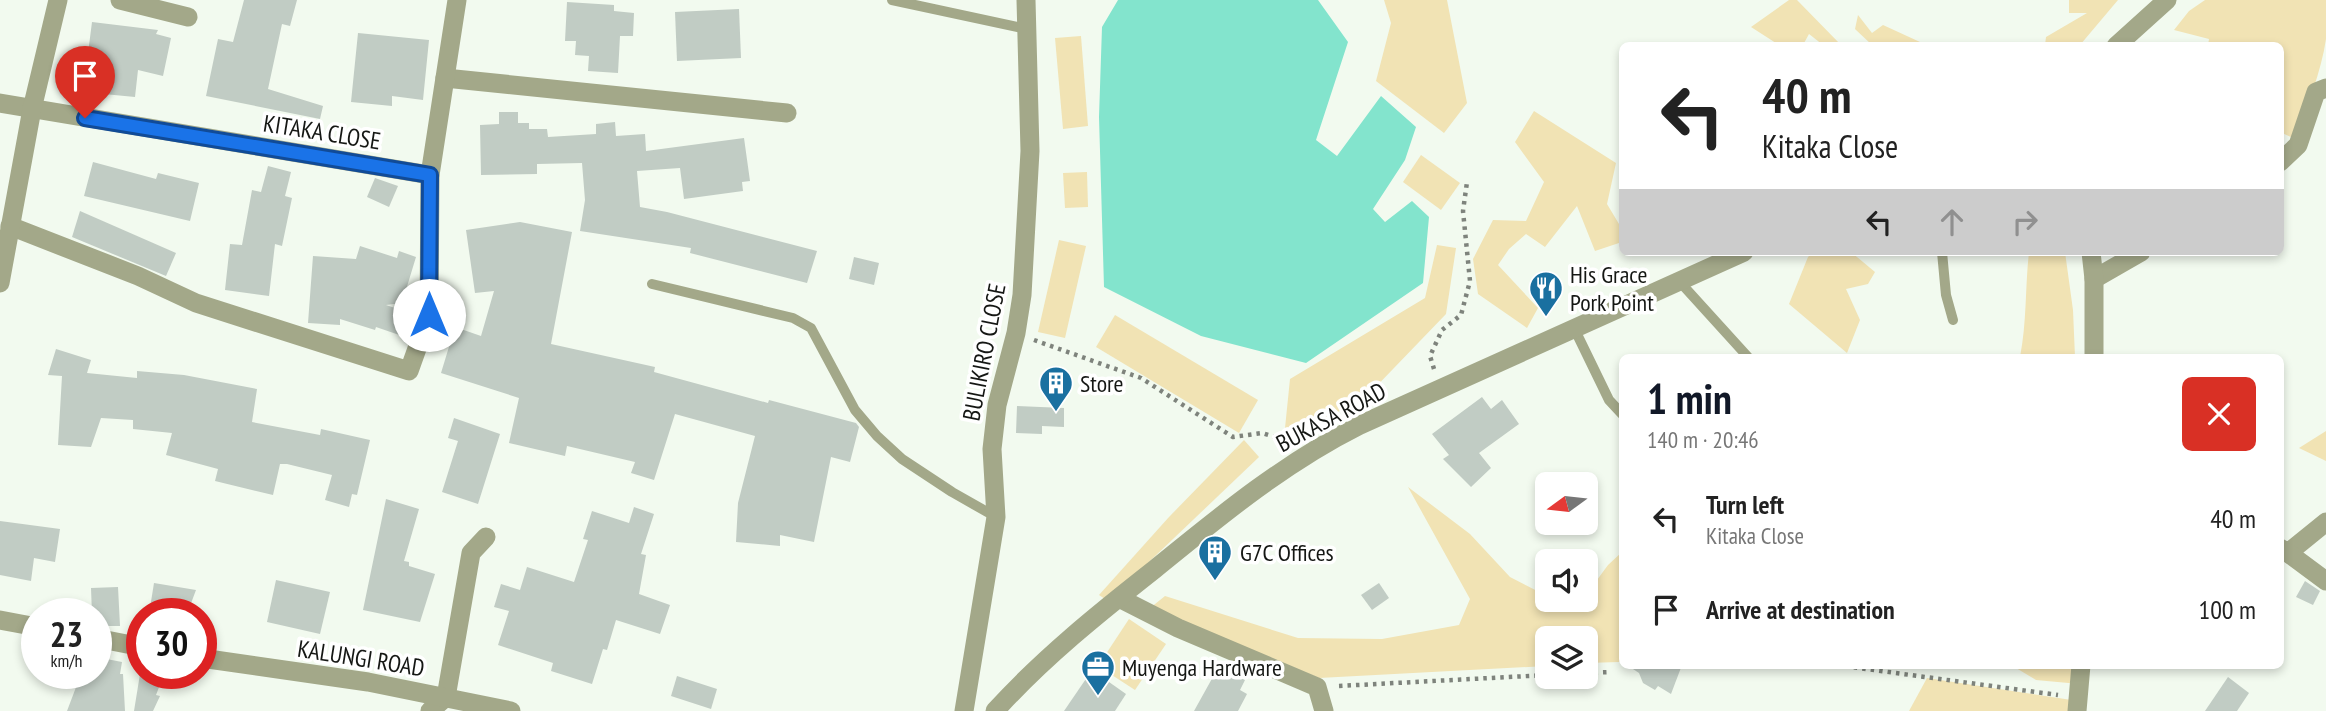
<!DOCTYPE html>
<meta charset="utf-8">
<style>
:root{--surface:#fff;--page:#f6f6f6;--text:#222;--muted:#767676;--accent:#111827}
body{margin:0;font-family:"PT Sans Narrow",sans-serif;background:var(--page);color:var(--text);height:100vh;display:flex;flex-direction:column;font-size:26px;white-space:nowrap}
*{box-sizing:border-box;margin:0}
p{font-size:23px;color:var(--muted)}
.icon{flex:none;width:38px;height:38px;fill:none;stroke:currentColor;stroke-width:2;stroke-linecap:round;stroke-linejoin:round}
.map{position:relative;flex:1;overflow:hidden}
.panel{position:absolute;left:1619px;top:354px;width:665px;height:315px;display:flex;flex-direction:column;background:var(--surface);border-radius:10px;box-shadow:0 4px 10px #0003}
.panel>*{flex:none}
.banner{position:absolute;left:1619px;top:42px;width:665px;height:214px;border-radius:10px;box-shadow:0 4px 10px #0003;background:#fff;color:var(--text);overflow:hidden}
.needle{width:46px;rotate:255deg}
.controls{position:absolute;left:1535px;top:472px;display:grid;gap:14px}
.controls a{display:grid;place-items:center;width:63px;height:63px;border-radius:10px;background:var(--surface);box-shadow:0 4px 10px #0003;font-size:35px}
.speed{position:absolute;left:21px;top:598px;display:flex;gap:14px;font-size:35px;font-weight:700;text-align:center}
.speed>*{display:grid;place-content:center;width:91px;height:91px;border-radius:50%;background:var(--surface);box-shadow:0 4px 10px #0003;line-height:1}
.speed small{font-size:18px;font-weight:400}
.speed .limit{border:10px solid #d22;background:#fff;color:#111}
.pin{position:absolute;display:grid;place-items:center;width:60px;height:60px;color:#fff;margin:-72px -30px;border-radius:50% 50% 50% 0;rotate:-45deg;box-shadow:0 0 7px #0007}
.pin .icon{rotate:45deg}
.me{position:absolute;width:77px;margin:-38px;rotate:0deg;stroke-linejoin:round;filter:drop-shadow(0 0 5px #0008)}
.turn{display:flex;align-items:center;gap:24px;height:147px;padding:0 28px;font-size:32px}
.turn .icon{width:91px;height:91px;stroke-width:2.5}
.turn b{display:block;font-size:49px;line-height:60px}
.lanes{display:flex;align-items:center;height:66px;padding:0 28px;background:#0003;justify-content:center;gap:35px;direction:ltr}
.lanes .off{opacity:.35}
.round{display:grid;place-items:center;flex:none;width:74px;height:74px;border-radius:10px;background:var(--page)}
.headline{display:flex;align-items:center;justify-content:space-between;height:119px;padding:0 28px}
h1{font-size:42px;font-weight:700;line-height:52px;color:var(--accent)}
ul{padding:0;list-style:none}
li{display:flex;align-items:center;gap:21px;height:91px;padding:0 28px}
li div{flex:1}
li b{display:block;font-size:26px}
li em{font-style:normal}
.map>svg:first-child{display:block}
</style>
<div class="map">
<svg width="2326" height="711" viewBox="0 0 2326 711">
<rect width="100%" height="100%" fill="#f2faef"/>
<g fill="#f1e3b4">
<polygon points="1384,0 1447,0 1467,103 1444,133 1376,81 1391,23"/>
<polygon points="1789,0 1797,0 1841,45 1823,45 1809,34 1803,45 1779,45 1751,27"/>
<polygon points="2069,0 2118,0 2080,45 2045,45 2046,37 2087,13 2069,13"/>
<path d="M2205,0H2326C2326,13 2326,26 2326,39C2321,73 2307,106 2295,139L2280,132V46L2208,45L2209,39L2174,30L2189,11Z"/>
<polygon points="1858,15 1872,33 1883,25 1920,42 1920,45 1872,45 1855,29"/>
<polygon points="1081,36 1088,126 1063,129 1055,38"/>
<polygon points="1534,111 1616,163 1607,204 1622,229 1622,242 1595,251 1577,206 1545,247 1526,234 1509,249 1498,265 1538,308 1527,328 1478,294 1473,259 1493,220 1526,221 1544,182 1515,142"/>
<polygon points="1421,155 1460,183 1441,210 1403,182"/>
<polygon points="1087,172 1088,207 1065,208 1063,173"/>
<polygon points="1059,240 1086,246 1065,338 1038,332"/>
<path d="M1437,245L1456,248L1446,314L1367,396C1341,413 1315,422 1285,428L1290,379L1425,298Z"/>
<polygon points="1813,252 1851,252 1875,272 1868,284 1846,289 1860,320 1847,353 1789,304 1808,257"/>
<path d="M2029,252H2065L2073,310L2075,357H2020C2027,322 2025,287 2029,252Z"/>
<polygon points="1115,315 1258,400 1239,433 1096,347"/>
<polygon points="2326,431 2326,461 2299,448"/>
<polygon points="1244,440 1259,457 1108,601 1099,595 1169,517"/>
<polygon points="1408,487 1470,534 1510,577 1547,596 1547,600 1559,602 1586,600 1586,595 1608,565 1622,552 1622,654 1619,662 1586,663 1586,639 1547,639 1547,666 1319,678 1150,608 1165,596 1298,638 1382,639 1459,625 1470,599"/>
<polygon points="1129,619 1166,644 1135,690 1098,666"/>
<polygon points="2011,665 2081,665 2079,684 2036,680"/>
<polygon points="1927,678 2078,701 2077,711 1909,711"/>
</g>
<polygon fill="#83e4cd" points="1118,0 1318,0 1348,42 1316,140 1337,156 1381,96 1416,127 1405,160 1373,209 1385,222 1412,201 1429,217 1423,283 1306,363 1201,336 1104,287 1099,117 1102,27"/>
<g fill="#c1ccc4">
<polygon points="244,0 297,0 290,26 282,24 268,89 323,106 320,119 206,96 218,39 233,42"/>
<polygon points="567,2 614,5 614,11 634,13 633,36 620,36 618,73 588,71 589,56 575,55 576,41 565,41"/>
<polygon points="739,9 741,58 677,61 675,12"/>
<polygon points="92,22 158,30 156,34 171,38 163,76 138,70 135,97 83,92"/>
<polygon points="358,33 429,40 423,100 392,96 392,106 351,102"/>
<polygon points="499,112 518,112 518,123 529,123 529,129 547,129 548,137 596,134 596,124 615,122 616,136 645,134 646,151 744,138 750,181 742,182 743,191 684,199 680,168 637,171 640,207 667,212 817,251 807,283 690,253 691,248 580,231 585,200 582,163 537,164 537,174 481,175 480,125 499,124"/>
<polygon points="93,162 156,179 158,173 199,183 190,221 84,196"/>
<polygon points="268,166 291,172 285,196 292,198 282,246 275,244 269,296 225,290 230,244 242,245 252,190 261,192"/>
<polygon points="375,178 398,186 389,207 367,197"/>
<polygon points="80,211 176,253 166,276 72,237"/>
<polygon points="520,222 572,232 551,344 655,367 654,372 768,403 769,400 856,423 859,427 850,462 831,457 814,542 780,535 780,546 736,542 738,503 755,436 675,414 654,480 631,473 635,462 567,446 565,456 509,443 519,398 441,373 455,327 481,336 494,291 475,293 466,230"/>
<polygon points="360,246 397,258 399,251 416,257 402,303 386,305 416,315 408,338 376,327 375,330 340,319 340,325 308,323 313,256 356,259"/>
<polygon points="854,257 879,263 874,285 849,279"/>
<polygon points="56,349 91,360 87,373 137,378 137,371 184,375 257,389 252,422 320,435 321,429 370,440 357,495 352,494 349,507 325,500 332,475 287,464 280,464 273,495 215,481 218,469 166,455 172,433 133,429 133,420 101,418 91,447 58,445 62,376 48,375"/>
<polygon points="1482,397 1491,409 1502,400 1519,424 1479,453 1491,468 1471,487 1443,459 1449,455 1432,434"/>
<polygon points="1017,406 1064,408 1064,427 1042,426 1042,434 1016,433"/>
<polygon points="454,418 500,434 478,504 442,492 458,441 448,438"/>
<polygon points="386,499 419,509 404,561 409,562 409,566 435,574 420,622 363,610"/>
<polygon points="634,507 654,514 641,554 646,555 639,594 670,605 660,634 616,620 607,650 603,649 592,684 551,671 553,663 498,645 509,611 494,607 501,584 520,590 527,567 574,582 588,540 583,539 592,511 629,523"/>
<polygon points="0,521 60,529 55,562 34,558 31,581 0,575"/>
<polygon points="276,580 330,592 320,634 267,622"/>
<polygon points="2305,581 2320,591 2313,605 2296,597"/>
<polygon points="154,583 196,590 187,614 149,614"/>
<polygon points="1379,583 1389,598 1372,610 1361,595"/>
<polygon points="118,587 120,626 96,626 96,614 92,614 91,588"/>
<polygon points="96,657 122,662 120,674 123,674 125,711 67,711 81,674 96,674"/>
<polygon points="1627,665 1682,665 1671,694 1658,686 1655,690 1643,683 1639,673"/>
<polygon points="1219,666 1245,680 1240,690 1247,694 1238,711 1194,711"/>
<polygon points="1092,670 1126,694 1115,711 1064,711"/>
<polygon points="140,674 164,674 156,695 160,696 153,711 134,711"/>
<polygon points="677,676 717,689 711,709 671,696"/>
<polygon points="2228,677 2249,693 2237,711 2205,711"/>
</g>
<g fill="none" stroke-linecap="round" stroke-linejoin="round">
<g stroke="#7e837c" stroke-width="4.5" stroke-dasharray="3.5 5" stroke-linecap="butt">
<polyline points="1034,340 1141,378 1233,437 1262,433 1291,442"/>
<polyline points="1434,369 1430,356 1442,330 1461,315 1470,281 1463,211 1467,182"/>
<polyline points="1837,665 2058,695"/>
<polyline points="1586,673 1611,672"/>
<polyline points="1339,686 1547,675"/>
</g>
<g stroke="#a3a889" stroke-width="10">
<polyline points="892,0 1027,29"/>
<polyline points="1942,252 1946,295 1953,320"/>
<polyline points="1679,281 1748,357"/>
<polyline points="652,284 793,318 811,328 855,410 877,436 902,459 952,492 996,517"/>
<polyline points="1574,328 1609,400 1622,414"/>
</g>
<g stroke="#a3a889" stroke-width="19">
<polyline points="120,0 188,17"/>
<polyline points="445,78 787,113"/>
<polyline points="0,103 430,175"/>
<polyline points="2280,162 2298,145 2316,92 2326,88"/>
<polyline points="10,226 138,276 196,303 409,371 429,315 430,175 457,0"/>
<polyline points="2094,279 2141,252"/>
<polyline points="0,283 32,109 58,0"/>
<polyline points="2280,548 2288,553 2326,522"/>
<polyline points="2288,553 2326,581"/>
<polyline points="1119,598 1178,628 1317,687 1324,711"/>
<polyline points="430,711 446,697 471,553 486,537"/>
<polyline points="964,711 996,517 992,449 997,405 1016,333 1022,295 1030,151 1026,0"/>
</g>
<g stroke="#a3a889" stroke-width="19">
<polyline points="2116,46 2167,0"/>
<polyline points="2091,252 2094,279 2094,357"/>
<polyline points="0,620 37,627"/>
<polyline points="96,638 142,647"/>
<polyline points="201,658 368,682 511,711"/>
<path d="M995,711C1043,658 1099,613 1155,569C1220,516 1284,463 1360,425L1744,252"/>
<polyline points="2077,711 2081,665"/>
</g>
</g>
<g fill="none" stroke-linecap="round" stroke-linejoin="round">
<g stroke="#114b97" stroke-width="18">
<polyline id="route" points="85,118 430,175 429,315"/>
</g>
<use href="#route" stroke="#1a73e8" stroke-width="12"/>
</g>
<defs>
<g id="restaurant-pin" transform="scale(1.75)"><path d="M0 17L-7.5 6A9.5 9.5 0 1 1 7.5 6Z" fill="#1a70a0" stroke="#fff"/><path d="M-5-6h1v4h1v-4h1v4h1v-4h1v5L-1.5 .5V6h-2V.5L-5-1ZM5-6V6H3V1.5H1.5Q1.5-4 5-6Z" fill="#fff"/></g>
<g id="building-pin" transform="scale(1.75)"><path d="M0 17L-7.5 6A9.5 9.5 0 1 1 7.5 6Z" fill="#1a70a0" stroke="#fff"/><path d="M-4-6H4V6H1V3H-1V6H-4ZM-2.5-4.3h1.7v1.8h-1.7ZM.8-4.3h1.7v1.8H.8ZM-2.5-1h1.7V.8h-1.7ZM.8-1h1.7V.8H.8Z" fill="#fff"/></g>
<g id="office-pin" transform="scale(1.75)"><path d="M0 17L-7.5 6A9.5 9.5 0 1 1 7.5 6Z" fill="#1a70a0" stroke="#fff"/><path d="M-6-3h4V-5.5h4V-3h4V5H-6ZM-1-4.5V-3h2v-1.5ZM-6 0V1H6V0Z" fill="#fff"/></g>
</defs>
<g fill-rule="evenodd">
<use href="#restaurant-pin" x="1546" y="288"/>
<use href="#building-pin" x="1056" y="383"/>
<use href="#building-pin" x="1215" y="552"/>
<use href="#office-pin" x="1098" y="667"/>
</g>
<g text-anchor="middle" dominant-baseline="central" stroke-width="7" stroke-linejoin="round" paint-order="stroke">
<g font-size="24" fill="#151714" stroke="#fff">
<text transform="translate(322 132) rotate(9)">KITAKA CLOSE</text>
<text transform="translate(984 352) rotate(-79)">BULIKIRO CLOSE</text>
<text transform="translate(1331 417) rotate(-28)">BUKASA ROAD</text>
<text transform="translate(361 658) rotate(9)">KALUNGI ROAD</text>
</g>
<g font-size="24" fill="#151714" stroke="#fff" text-anchor="start">
<text x="1570" y="274">His Grace<tspan x="1570" dy="28">Pork Point</tspan></text>
<text x="1080" y="383">Store</text>
<text x="1240" y="552">G7C Offices</text>
<text x="1122" y="667">Muyenga Hardware</text>
</g>
</g>
</svg>
<div class="controls">
<a><svg class="needle" viewBox="-14 -14 28 28"><path d="M0-13l5 13h-10z" fill="#e53935"/><path d="M0 13l5-13h-10z" fill="#767676"/></svg></a>
<a><svg class="icon" aria-label="sound" viewBox="0 0 24 24"><path d="M4 9h4l5-4v14l-5-4H4zM17 9q2 3 0 6"/></svg></a>
<a><svg class="icon" aria-label="layers" viewBox="0 0 24 24"><path d="M12 4l9 5-9 5-9-5zM3 14l9 5 9-5"/></svg></a>
</div>
<div class="speed"><div>23<small>km/h</small></div><div class="limit">30</div></div>
<div class="pin" style="left:85px;top:118px;background:#d93025"><svg class="icon" aria-label="arrive" viewBox="0 0 24 24"><path d="M6 21V4h12l-3 4 3 4H6"/></svg></div>
<svg class="me" style="left:429px;top:315px" viewBox="-20 -20 40 40"><circle r="19" fill="#fff"/><path d="M0-13L10 11 0 6-10 11z" fill="#1a73e8"/></svg>
<div class="banner">
<div class="turn"><svg class="icon" aria-label="left" viewBox="0 0 24 24"><path d="M17 20v-9H6M10 6l-5 5 5 5"/></svg><div><b>40 m</b>Kitaka Close</div></div>
<div class="lanes"><svg class="icon" aria-label="left" viewBox="0 0 24 24"><path d="M17 20v-9H6M10 6l-5 5 5 5"/></svg><svg class="icon off" aria-label="ahead" viewBox="0 0 24 24"><path d="M12 20V5M6 11l6-6 6 6"/></svg><svg class="icon off" aria-label="right" viewBox="0 0 24 24"><path d="M7 20v-9h11M14 6l5 5-5 5"/></svg></div>
</div>
<section class="panel">
<div class="headline"><div><h1>1 min</h1><p>140 m · 20:46</p></div><a class="round" style="background:#d93025;color:#fff"><svg class="icon" aria-label="close" viewBox="0 0 24 24"><path d="M6 6l12 12M18 6L6 18"/></svg></a></div>
<ul>
<li><svg class="icon" aria-label="left" viewBox="0 0 24 24"><path d="M17 20v-9H6M10 6l-5 5 5 5"/></svg><div><b>Turn left</b><p>Kitaka Close</p></div><em>40 m</em></li>
<li><svg class="icon" aria-label="arrive" viewBox="0 0 24 24"><path d="M6 21V4h12l-3 4 3 4H6"/></svg><div><b>Arrive at destination</b></div><em>100 m</em></li>
</ul>
</section>
</div>
